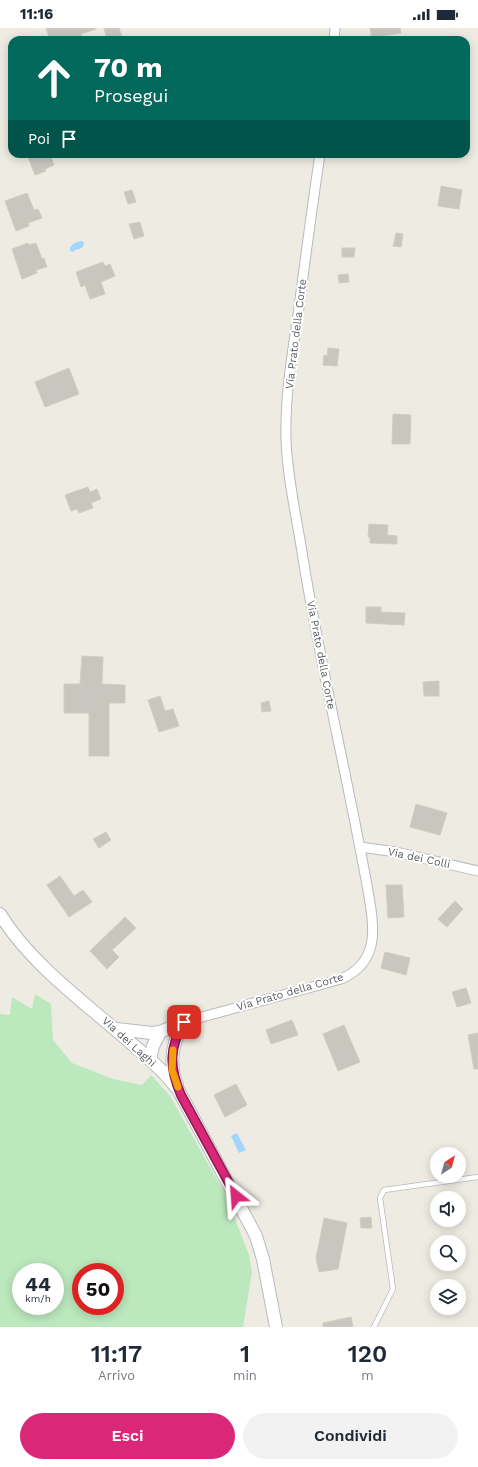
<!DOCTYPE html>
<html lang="it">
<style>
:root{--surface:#fff;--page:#f2f2f3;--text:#1f2937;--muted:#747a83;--accent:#db2777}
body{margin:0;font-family:"Work Sans",sans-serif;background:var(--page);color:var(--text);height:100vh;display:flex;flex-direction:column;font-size:15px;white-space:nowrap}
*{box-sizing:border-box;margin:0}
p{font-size:13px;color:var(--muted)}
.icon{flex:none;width:22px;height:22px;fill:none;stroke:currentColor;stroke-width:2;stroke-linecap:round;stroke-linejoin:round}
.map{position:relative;height:1299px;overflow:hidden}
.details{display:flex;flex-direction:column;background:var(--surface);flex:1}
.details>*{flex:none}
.guide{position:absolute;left:8px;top:8px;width:462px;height:122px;border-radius:12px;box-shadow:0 2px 10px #0003;background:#00695c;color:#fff;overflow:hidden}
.needle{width:26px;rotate:36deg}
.fabs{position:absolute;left:430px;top:1119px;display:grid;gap:8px}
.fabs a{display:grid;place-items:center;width:36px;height:36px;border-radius:50%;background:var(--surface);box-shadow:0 2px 10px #0003;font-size:20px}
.speed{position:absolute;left:12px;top:1235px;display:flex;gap:8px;font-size:20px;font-weight:700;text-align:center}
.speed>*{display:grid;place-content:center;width:52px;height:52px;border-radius:50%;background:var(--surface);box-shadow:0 2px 10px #0003;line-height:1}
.speed small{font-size:10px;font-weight:400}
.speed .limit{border:6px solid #d22;background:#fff;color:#111}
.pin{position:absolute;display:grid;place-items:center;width:34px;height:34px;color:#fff;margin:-17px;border-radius:8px;box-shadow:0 2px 6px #0006}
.me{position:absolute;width:44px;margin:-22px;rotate:332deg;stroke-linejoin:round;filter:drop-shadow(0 0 3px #0008)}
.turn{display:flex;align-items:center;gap:14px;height:84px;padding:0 20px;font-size:18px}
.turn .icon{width:52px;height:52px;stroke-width:2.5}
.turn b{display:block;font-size:28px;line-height:34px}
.then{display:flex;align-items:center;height:38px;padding:0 20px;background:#0003;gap:8px;font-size:15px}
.eta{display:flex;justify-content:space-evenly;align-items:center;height:68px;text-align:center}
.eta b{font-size:24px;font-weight:600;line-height:28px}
.button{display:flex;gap:8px;margin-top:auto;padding:8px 20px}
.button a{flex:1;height:46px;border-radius:24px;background:var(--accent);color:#fff;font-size:16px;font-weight:600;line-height:46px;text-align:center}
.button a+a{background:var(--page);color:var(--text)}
.status{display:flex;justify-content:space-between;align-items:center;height:28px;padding:0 20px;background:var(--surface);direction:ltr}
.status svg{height:11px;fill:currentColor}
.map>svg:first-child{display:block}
</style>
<div class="status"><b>11:16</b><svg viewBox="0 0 49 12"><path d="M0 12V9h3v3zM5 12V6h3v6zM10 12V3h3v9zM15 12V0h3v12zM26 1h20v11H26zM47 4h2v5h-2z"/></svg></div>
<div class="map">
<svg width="478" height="1299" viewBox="0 0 478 1299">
<rect width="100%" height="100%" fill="#eeebe2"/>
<path fill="#bce8bd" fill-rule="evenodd" d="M35,966L51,976L53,1012L72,1035L113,1051L142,1057L151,1047L170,1068L225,1166L249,1227L252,1244L243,1299H0V986L10,987L12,969L32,981ZM21,1244H55V1278H21ZM81,1244H115V1278H81Z"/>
<g fill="#a1d5ff">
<path d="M83,213L84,216L82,220L75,222L73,224L70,223V220C73,215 77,213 83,213Z"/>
<polygon points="237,1105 246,1122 239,1125 231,1108"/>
</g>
<g fill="#c9c6bf" stroke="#d3cdc0">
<polygon points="46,0 96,0 96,1 81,6 83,12 50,12"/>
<polygon points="104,0 119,0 123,12 107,12"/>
<polygon points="370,0 400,0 401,5 383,8 384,12 372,12"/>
<polygon points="30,126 50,126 54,137 45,141 46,143 35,147 28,129 31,128"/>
<polygon points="441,158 462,162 459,181 438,178"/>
<polygon points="132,162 136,174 128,176 124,164"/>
<polygon points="27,165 34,182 38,181 42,190 28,195 29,198 16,203 5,173"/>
<polygon points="140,194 144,208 134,211 129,196"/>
<polygon points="396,205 403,206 401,219 393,218"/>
<polygon points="28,215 29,217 36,215 42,231 44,230 47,239 36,242 37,245 22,251 12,221"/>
<polygon points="342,220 355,220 354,229 342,229"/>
<polygon points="103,234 105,238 110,236 115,248 101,254 105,266 90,271 85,257 81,259 76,244"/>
<polygon points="348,246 349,254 339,255 338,247"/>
<polygon points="328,320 339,321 337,338 323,337 324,327 327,328"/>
<polygon points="69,340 79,366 45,379 35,354"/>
<polygon points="393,386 411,387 410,416 392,416"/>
<polygon points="88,459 90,464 97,461 101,471 91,475 93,480 79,485 77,481 71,483 65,467"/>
<polygon points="369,496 388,497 387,507 397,508 397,516 370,515 370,509 368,509"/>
<polygon points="366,579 381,579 381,584 405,585 404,597 366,595"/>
<polygon points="82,628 103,629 102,656 125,657 125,675 109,675 109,728 89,728 89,685 64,685 64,656 80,656"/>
<polygon points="439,653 439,668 424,668 423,654"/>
<polygon points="160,668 165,683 173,681 179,698 159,704 148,672"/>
<polygon points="269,673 271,683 262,684 261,675"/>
<polygon points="416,776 447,785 440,807 410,799"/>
<polygon points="106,804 111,812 99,820 93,811"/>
<polygon points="60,848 74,868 83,862 92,874 69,889 47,857"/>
<polygon points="386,857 402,857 404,889 388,890"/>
<polygon points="455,873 463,881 447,899 438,891"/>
<polygon points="125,889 136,900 112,922 119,929 107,941 90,923"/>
<polygon points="385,924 410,930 406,947 381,940"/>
<polygon points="466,960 471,975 457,979 452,964"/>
<polygon points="292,992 298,1007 271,1016 266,1002"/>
<polygon points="344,997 360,1034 338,1043 323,1006"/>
<polygon points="478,1005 478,1041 474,1041 468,1007"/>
<polygon points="236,1056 247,1077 225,1089 214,1067"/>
<polygon points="371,1189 372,1200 361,1200 360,1190"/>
<polygon points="324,1190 347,1195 338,1241 319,1244 316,1230"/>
<polygon points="351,1289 353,1299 323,1299 323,1295"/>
</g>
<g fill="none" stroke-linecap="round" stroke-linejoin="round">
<g stroke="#b7babf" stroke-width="6">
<polyline id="lane" points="374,1299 393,1261 380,1170 384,1162 478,1149"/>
</g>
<g stroke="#b7babf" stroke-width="11">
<g id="street">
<polyline points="334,12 335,0"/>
<polyline points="360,819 396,824 478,843"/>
<path d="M184,994L341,951C381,934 374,898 368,863C348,750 320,638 302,524C296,486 287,448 286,410C285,368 292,327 298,287C305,233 312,180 320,126"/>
</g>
</g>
<g stroke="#b7bbc1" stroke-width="14">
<g id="secondary">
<path d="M0,886C31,937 87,976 132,1016C149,1030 166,1045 179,1063L256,1208L263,1231L276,1299"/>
<polyline points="116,1001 152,1005 160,1004 184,994"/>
<polyline points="150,1031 153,1018 160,1004"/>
<path d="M177,1057C168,1035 173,1013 184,994"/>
</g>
</g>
<use href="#lane" stroke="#fff" stroke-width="4.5"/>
<use href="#street" stroke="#fff" stroke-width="9"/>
<use href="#secondary" stroke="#fff" stroke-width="12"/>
</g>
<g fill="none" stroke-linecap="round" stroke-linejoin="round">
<g stroke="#8e194d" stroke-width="10">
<path id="route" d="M184,994C169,1020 169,1039 181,1067L236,1168"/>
</g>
<use href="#route" stroke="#db2777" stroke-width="7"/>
<polyline stroke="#f59e0b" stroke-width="7" points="173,1022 172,1042 178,1059"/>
</g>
<g text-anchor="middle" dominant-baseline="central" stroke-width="4" stroke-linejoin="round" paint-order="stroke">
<g font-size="11" fill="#5a5e64" stroke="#fff">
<text transform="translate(296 306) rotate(-83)">Via Prato della Corte</text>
<text transform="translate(321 627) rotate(79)">Via Prato della Corte</text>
<text transform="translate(419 830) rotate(12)">Via dei Colli</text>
<text transform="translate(290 964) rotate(-16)">Via Prato della Corte</text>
<text transform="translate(129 1014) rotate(42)">Via dei Laghi</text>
</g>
</g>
</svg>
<div class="fabs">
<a><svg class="needle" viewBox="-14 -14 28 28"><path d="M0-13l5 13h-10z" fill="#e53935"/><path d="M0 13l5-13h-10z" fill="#747a83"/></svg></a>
<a><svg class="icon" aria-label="sound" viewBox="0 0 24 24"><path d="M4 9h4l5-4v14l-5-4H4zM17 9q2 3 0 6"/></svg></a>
<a><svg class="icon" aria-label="search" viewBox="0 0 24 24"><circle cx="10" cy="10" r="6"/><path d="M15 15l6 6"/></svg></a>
<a><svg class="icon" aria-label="layers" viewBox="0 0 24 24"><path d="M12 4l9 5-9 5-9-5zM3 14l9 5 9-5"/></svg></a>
</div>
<div class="speed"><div>44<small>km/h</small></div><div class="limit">50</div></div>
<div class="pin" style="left:184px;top:994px;background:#d93025"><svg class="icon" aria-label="arrive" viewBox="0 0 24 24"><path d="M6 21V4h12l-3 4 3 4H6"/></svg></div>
<svg class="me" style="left:236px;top:1168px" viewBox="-20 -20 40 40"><path d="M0-17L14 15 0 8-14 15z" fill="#db2777" stroke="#fff" stroke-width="4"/></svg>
<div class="guide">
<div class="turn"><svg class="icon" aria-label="ahead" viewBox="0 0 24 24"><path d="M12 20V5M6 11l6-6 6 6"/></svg><div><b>70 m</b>Prosegui</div></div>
<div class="then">Poi<svg class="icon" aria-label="arrive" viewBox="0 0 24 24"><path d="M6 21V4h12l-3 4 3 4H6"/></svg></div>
</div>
</div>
<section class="details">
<div class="eta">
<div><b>11:17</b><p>Arrivo</p></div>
<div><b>1</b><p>min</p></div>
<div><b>120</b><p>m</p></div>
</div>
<div class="button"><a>Esci</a><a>Condividi</a></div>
</section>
